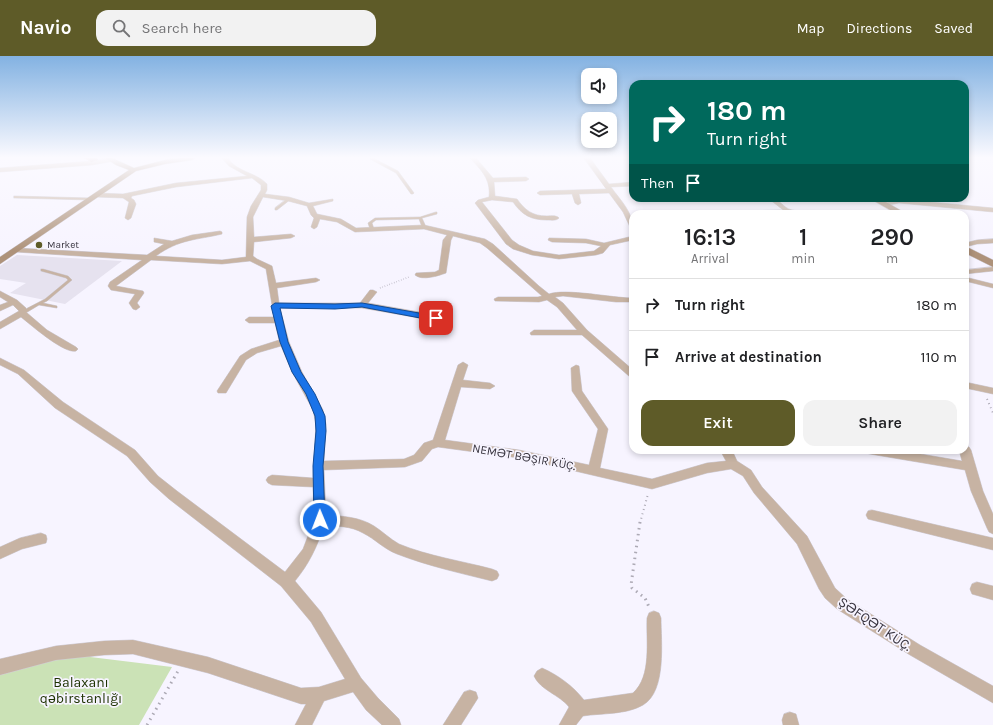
<!DOCTYPE html>
<meta charset="utf-8">
<style>
:root{--surface:#fff;--page:#f2f2f2;--text:#202124;--muted:#757577;--line:#e0e0e0;--accent:#5e5b28}
body{margin:0;font-family:Karla,sans-serif;background:var(--page);color:var(--text);height:100vh;display:flex;flex-direction:column;font-size:15px;white-space:nowrap}
*{box-sizing:border-box;margin:0}
p{font-size:13px;color:var(--muted)}
.icon{flex:none;width:22px;height:22px;fill:none;stroke:currentColor;stroke-width:2;stroke-linecap:round;stroke-linejoin:round}
.map{position:relative;flex:1;overflow:hidden}
.drawer{position:absolute;left:629px;top:154px;width:340px;height:244px;display:flex;flex-direction:column;background:var(--surface);border-radius:12px;box-shadow:0 2px 6px #0003}
.drawer>*{flex:none}
.guide{position:absolute;left:629px;top:24px;width:340px;height:122px;border-radius:12px;box-shadow:0 2px 6px #0003;background:#00695c;color:#fff;overflow:hidden}
.fabs{position:absolute;left:581px;top:12px;display:grid;gap:8px}
.fabs a{display:grid;place-items:center;width:36px;height:36px;border-radius:8px;background:var(--surface);box-shadow:0 2px 6px #0003;font-size:20px}
.pin{position:absolute;display:grid;place-items:center;width:34px;height:34px;color:#fff;margin:-17px;border-radius:8px;box-shadow:0 2px 6px #0006}
.me{position:absolute;width:44px;margin:-22px;rotate:359deg;stroke-linejoin:round;filter:drop-shadow(0 0 3px #0008)}
.turn{display:flex;align-items:center;gap:14px;height:84px;padding:0 12px;font-size:18px}
.turn .icon{width:52px;height:52px;stroke-width:2.5}
.turn b{display:block;font-size:28px;line-height:34px}
.then{display:flex;align-items:center;height:38px;padding:0 12px;background:#0003;gap:8px;font-size:15px}
.eta{display:flex;justify-content:space-evenly;align-items:center;height:68px;text-align:center}
.eta b{font-size:24px;font-weight:600;line-height:28px}
.action{display:flex;gap:8px;margin-top:auto;padding:8px 12px}
.action a{flex:1;height:46px;border-radius:12px;background:var(--accent);color:#fff;font-size:16px;font-weight:600;line-height:46px;text-align:center}
.action a+a{background:var(--page);color:var(--text)}
ul{padding:0;list-style:none}
li{display:flex;align-items:center;gap:12px;height:52px;padding:0 12px;border-top:1px solid var(--line)}
li div{flex:1}
li b{display:block;font-size:15px}
li em{font-style:normal}
header{display:flex;align-items:center;gap:24px;box-sizing:border-box;height:56px;padding:0 20px;background:var(--accent);color:#fff}
header strong{font-size:19px}
nav{display:flex;gap:22px;margin-inline-start:auto;font-size:14px}
.search{width:280px;height:36px;background:var(--page);display:flex;align-items:center;gap:10px;box-sizing:border-box;padding:0 14px;border-radius:12px;color:var(--muted);font-size:15px}
.map>svg:first-child{display:block}
</style>
<header>
<strong>Navio</strong>
<div class="search"><svg class="icon" aria-label="search" viewBox="0 0 24 24"><circle cx="10" cy="10" r="6"/><path d="M15 15l6 6"/></svg>Search here</div>
<nav><a>Map</a><a>Directions</a><a>Saved</a></nav>
</header>
<div class="map">
<svg width="993" height="669" viewBox="0 0 993 669">
<rect width="100%" height="100%" fill="#f7f4ff"/>
<polygon fill="#e6e2ef" points="17,199 122,205 65,248 10,237 26,227 0,223 0,210"/>
<polygon fill="#cbe2b6" points="74,599 172,611 139,669 0,669 0,619"/>
<g fill="none" stroke-linecap="round" stroke-linejoin="round">
<g stroke="#d1ced9" stroke-width="1">
<g id="lane">
<polygon points="370,102 373,102 398,115 414,137 413,138 411,138 396,117 370,103"/>
<polygon points="14,140 91,142 93,143 91,144 15,142 14,142"/>
<polygon points="288,142 291,143 277,154 275,154 275,152"/>
<polygon points="436,156 437,156 437,158 422,162 426,171 424,172 422,171 419,163 376,164 372,167 374,173 372,174 370,173 368,167 375,162 420,161"/>
<polygon points="41,213 43,213 68,220 72,224 47,245 43,247 57,250 57,252 39,249 24,258 20,258 20,256 45,243 68,224 66,222 41,215"/>
</g>
</g>
<g stroke="#d1ced9" stroke-width="1">
<g id="street">
<polygon points="112,102 115,104 114,105 92,109 0,116 0,112 92,105"/>
<path d="M222,102H228C236,116 256,116 267,128V134L265,138L289,141L309,147L333,143V145L313,150L317,158L341,163L356,172L424,169L485,183L493,188L539,230L549,238C566,232 612,242 633,242V246H616L563,240L555,241L563,247L587,274L633,314V322L630,321L582,279H531L530,277L534,274H577L557,251L547,244L539,246L495,245L494,243L498,241H538L542,240L487,192L480,187L453,180L451,184L446,217C438,220 422,225 415,219L416,217L435,216L439,214L443,184L447,179L424,173L355,176L337,166L320,163L317,171L314,173L311,171L314,162L311,159L307,150L288,145L263,141L253,161L254,181L291,178L295,180L291,182L254,186L253,200L257,203L272,210L276,227L316,222L320,224L316,226L277,232L279,247H360L370,234H373L377,236L368,247L436,259L440,262L436,265L362,252H280L289,286L302,316L323,354L326,368L324,405L404,403L414,399L424,387L433,384L458,309L463,306L468,309L463,324L490,327L495,330L490,333L461,331L445,384L519,394L589,409L598,373L572,335L571,312L576,309L579,310L582,335L608,373L600,412L652,423L707,407L726,405L720,394H732L737,405L751,414L762,431L807,480L835,532L847,543L920,589L993,630V647L910,599L837,553L825,542L819,533L797,488L754,437L743,420L731,413L707,417L652,433L519,402L438,391L432,393L422,405L405,411L324,414L326,459C342,460 360,461 374,470C382,475 390,483 399,488C428,500 462,505 492,513L497,515L499,519L497,523L492,525C460,517 428,510 397,498C384,493 375,483 363,477C351,470 337,470 324,470C317,491 309,508 295,525L321,556L361,622L378,642L399,663L401,669H382L366,654L353,636L324,645L312,669H295L306,648H301L208,617L133,598L104,599L56,604L0,619V603L56,590L104,585L133,584L208,601L301,632L319,631L345,623L311,566L281,530L169,443L150,426L127,400L55,352L18,318L0,309V302L24,314L63,346L135,394L158,420L177,435L285,516L303,493L314,464L313,431L272,429L268,427L266,424L268,421L272,419L313,422L316,368L313,354L292,316L281,290L257,297L246,304L226,337H218L217,335L240,300L251,293L279,284L275,267H249L245,264L249,261H274L266,213L250,205L222,208L151,204L116,230L143,235L144,237L137,247L140,251L136,254L133,253L129,247L135,238L111,234L108,230L110,226L142,204L16,196L12,194L16,192L147,199L164,188L154,186V182L172,185L192,179L220,175L222,176V178C197,184 179,183 156,200L222,204L246,201L247,161L251,150L261,134V129L252,122L176,131L132,140L131,142L134,144L136,148L131,162L128,164L125,162L129,146L123,142L96,141L93,139L96,137L123,138L176,127L247,120L229,110Z"/>
<path d="M470,102H476L493,122L526,121L529,123L526,125L494,126L495,140L517,143C525,154 532,160 547,160C552,160 556,159 559,162C556,165 552,164 547,164C531,164 522,159 513,146L492,144L482,146L512,184L519,189L533,195L559,199L594,195L601,190L586,187L552,186L548,184L549,182L586,183L604,187L633,180V184L610,189L603,197L596,199L559,203L532,199L513,193L506,188L475,147L478,144L489,141C491,123 481,114 470,102Z"/>
<path d="M584,102H590L609,128L633,126V130L611,131C621,145 633,156 633,173L630,171L623,156L609,137L579,138L581,147L578,149L575,147L572,138L540,139L537,137L540,135L606,133Z"/>
<path d="M768,142C781,142 782,152 792,154C803,157 817,151 826,158H697L700,156L783,154Z"/>
<polygon points="899,143 993,152 993,156 899,147 884,150 881,148"/>
<polygon points="993,183 993,187 977,188 965,191 965,187 977,184"/>
<polygon points="993,211 993,215 965,218 965,214"/>
<polygon points="965,221 993,228 993,232 965,225"/>
<path d="M0,235L17,244L26,252V256L47,274L76,291L78,293L76,295C64,298 31,269 21,261L0,273V266L19,255L13,249L0,255V249L8,246L0,241Z"/>
<polygon points="965,326 993,332 993,338 965,332"/>
<polygon points="965,390 969,391 971,394 983,435 993,458 993,478 989,476 987,472 971,435 965,414 870,398 866,397 864,394 897,394 962,405 959,394 965,394"/>
<polygon points="872,454 993,482 993,494 872,464 868,463 866,459 868,455"/>
<polygon points="41,477 46,479 47,483 46,487 22,493 0,503 0,491 20,482"/>
<polygon points="977,526 993,530 993,544 972,538 970,533 972,528"/>
<path d="M654,555L659,557L661,562C661,585 667,635 643,649C626,659 602,657 583,660L576,669H559L569,651C560,639 540,634 534,620L537,615L542,612C558,619 573,630 584,644L633,637C652,620 646,585 647,562L649,557Z"/>
<polygon points="470,634 476,636 478,642 461,669 443,669 464,636"/>
<polygon points="790,656 796,658 799,669 783,669 782,664 784,658"/>
</g>
</g>
<g stroke="#d1ced9" stroke-width="1">
<g id="secondary">
<polygon points="105,102 112,102 134,112 165,104 180,102 195,102 192,104 165,108 136,115 0,208 0,201 129,114 116,109"/>
<polygon points="869,142 879,142 907,158 897,158"/>
<polygon points="965,190 993,204 993,211 965,197"/>
</g>
</g>
<g stroke="#adaab5" stroke-width="1.5" stroke-dasharray="0.5 2" stroke-linecap="butt">
<polyline points="786,143 802,142"/>
<polyline points="380,232 409,221"/>
</g>
<g stroke="#adaab5" stroke-width="2" stroke-dasharray="1 3.5" stroke-linecap="butt">
<polyline points="987,343 993,357"/>
<polyline points="640,467 648,438"/>
</g>
<g stroke="#adaab5" stroke-width="3" stroke-dasharray="1.5 4.5" stroke-linecap="butt">
<polyline points="640,466 631,529 632,532 645,542 649,551"/>
<polyline points="147,669 178,615"/>
</g>
<use href="#lane" fill="#c7b3a3" fill-rule="evenodd"/>
<use href="#street" fill="#c7b3a3" fill-rule="evenodd"/>
<use href="#secondary" fill="#ae927a" fill-rule="evenodd"/>
</g>
<polygon fill="#be947a" points="84,102 97,102 98,104 91,106"/>
<polygon fill="#9b7863" points="92,102 97,102 98,104 91,106 89,103"/>
<linearGradient id="sky" x2="0" y2="1"><stop stop-color="#83b2e2"/><stop offset="0.52" stop-color="#fbfaff"/><stop offset="1" stop-color="#fbfaff" stop-opacity="0"/></linearGradient>
<rect width="993" height="195" fill="url(#sky)"/>
<polygon fill="#1a73e8" stroke="#114b97" points="275,247 335,248 362,247 436,260 440,262 436,265 362,251 335,253 280,252 288,286 301,316 315,338 325,360 326,375 323,410 325,464 324,467 320,469 315,467 314,464 313,410 316,375 315,360 306,338 292,316 280,286 271,250"/>
<circle fill="#5e5b28" stroke="#f7f4ff" stroke-width="1.5" cx="39" cy="189" r="4"/>
<g text-anchor="middle" dominant-baseline="central" stroke-width="3.5" stroke-linejoin="round" paint-order="stroke">
<g font-size="10" fill="#393540" stroke="#f7f4ff" text-anchor="start">
<text x="47" y="189">Market</text>
</g>
<g font-size="12" fill="#393540" stroke="#f7f4ff">
<text transform="translate(524 401) rotate(10)">NEMƏT BƏŞIR KÜÇ.</text>
</g>
<g font-size="14" fill="#393540" stroke="#f7f4ff">
<text transform="translate(875 568) rotate(34)">ŞƏFQƏT KÜÇ.</text>
</g>
<g font-size="14" fill="#1d3200" stroke="#f7f4ff">
<text x="81" y="626">Balaxanı<tspan x="81" dy="16">qəbirstanlığı</tspan></text>
</g>
</g>
</svg>
<div class="fabs">
<a><svg class="icon" aria-label="sound" viewBox="0 0 24 24"><path d="M4 9h4l5-4v14l-5-4H4zM17 9q2 3 0 6"/></svg></a>
<a><svg class="icon" aria-label="layers" viewBox="0 0 24 24"><path d="M12 4l9 5-9 5-9-5zM3 14l9 5 9-5"/></svg></a>
</div>
<div class="pin" style="left:436px;top:262px;background:#d93025"><svg class="icon" aria-label="arrive" viewBox="0 0 24 24"><path d="M6 21V4h12l-3 4 3 4H6"/></svg></div>
<svg class="me" style="left:320px;top:464px" viewBox="-20 -20 40 40"><circle r="17" fill="#1a73e8" stroke="#fff" stroke-width="3"/><path d="M0-11L8 9 0 5-8 9z" fill="#fff"/></svg>
<div class="guide">
<div class="turn"><svg class="icon" aria-label="right" viewBox="0 0 24 24"><path d="M7 20v-9h11M14 6l5 5-5 5"/></svg><div><b>180 m</b>Turn right</div></div>
<div class="then">Then<svg class="icon" aria-label="arrive" viewBox="0 0 24 24"><path d="M6 21V4h12l-3 4 3 4H6"/></svg></div>
</div>
<section class="drawer">
<div class="eta">
<div><b>16:13</b><p>Arrival</p></div>
<div><b>1</b><p>min</p></div>
<div><b>290</b><p>m</p></div>
</div>
<ul>
<li><svg class="icon" aria-label="right" viewBox="0 0 24 24"><path d="M7 20v-9h11M14 6l5 5-5 5"/></svg><div><b>Turn right</b></div><em>180 m</em></li>
<li><svg class="icon" aria-label="arrive" viewBox="0 0 24 24"><path d="M6 21V4h12l-3 4 3 4H6"/></svg><div><b>Arrive at destination</b></div><em>110 m</em></li>
</ul>
<div class="action"><a>Exit</a><a>Share</a></div>
</section>
</div>
